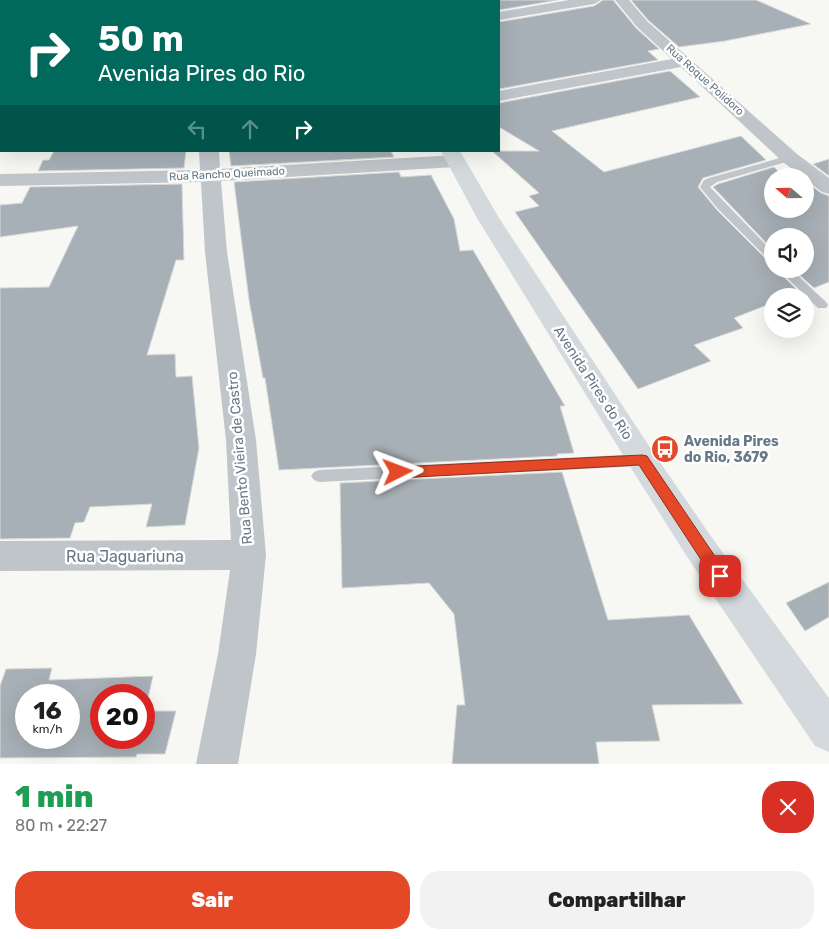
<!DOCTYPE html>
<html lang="pt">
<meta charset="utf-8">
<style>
:root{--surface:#fff;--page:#f2f2f2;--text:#222;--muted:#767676;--accent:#e44827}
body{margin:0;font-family:Rubik,sans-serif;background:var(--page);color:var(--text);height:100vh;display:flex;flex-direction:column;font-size:19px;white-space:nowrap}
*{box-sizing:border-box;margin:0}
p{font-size:16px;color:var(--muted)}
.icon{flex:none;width:28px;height:28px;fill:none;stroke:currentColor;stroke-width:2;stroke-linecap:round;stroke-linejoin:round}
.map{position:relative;height:764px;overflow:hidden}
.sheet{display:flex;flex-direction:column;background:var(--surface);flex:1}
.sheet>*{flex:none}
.guide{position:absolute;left:0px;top:0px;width:500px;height:152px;box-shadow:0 5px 20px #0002;background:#00695c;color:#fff;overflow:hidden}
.needle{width:32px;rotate:290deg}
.fabs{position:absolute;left:764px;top:168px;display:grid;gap:10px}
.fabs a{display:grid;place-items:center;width:50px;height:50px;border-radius:50%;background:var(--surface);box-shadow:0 5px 20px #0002;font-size:25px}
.speed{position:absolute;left:15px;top:684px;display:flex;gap:10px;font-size:25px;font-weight:700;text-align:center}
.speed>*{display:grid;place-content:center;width:65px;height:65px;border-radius:50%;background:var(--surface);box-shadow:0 5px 20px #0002;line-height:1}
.speed small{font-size:12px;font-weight:400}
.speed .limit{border:8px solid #d22;background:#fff;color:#111}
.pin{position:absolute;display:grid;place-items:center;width:42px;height:42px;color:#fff;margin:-21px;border-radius:10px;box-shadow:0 2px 8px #0006}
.me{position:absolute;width:55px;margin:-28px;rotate:87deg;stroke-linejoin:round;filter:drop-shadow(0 0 4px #0008)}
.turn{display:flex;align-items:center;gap:18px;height:105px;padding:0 15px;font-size:22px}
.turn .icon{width:65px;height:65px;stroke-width:2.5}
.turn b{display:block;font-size:35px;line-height:42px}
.lanes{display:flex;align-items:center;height:48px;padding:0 15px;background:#0003;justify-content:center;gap:25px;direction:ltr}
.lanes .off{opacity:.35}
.round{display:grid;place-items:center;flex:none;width:52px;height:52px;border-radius:20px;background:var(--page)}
.overview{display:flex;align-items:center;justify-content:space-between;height:85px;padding:0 15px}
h1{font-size:30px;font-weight:800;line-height:38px;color:#1e9e55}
.cta{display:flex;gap:10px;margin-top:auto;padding:10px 15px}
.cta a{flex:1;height:58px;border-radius:20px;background:var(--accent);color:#fff;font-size:20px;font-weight:800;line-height:58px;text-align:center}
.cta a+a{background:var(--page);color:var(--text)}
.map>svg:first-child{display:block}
</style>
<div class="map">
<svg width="829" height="764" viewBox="0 0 829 764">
<rect width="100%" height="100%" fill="#f7f7f4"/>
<g fill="#a7b0b6" stroke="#d9d9d7" fill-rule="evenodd">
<polygon points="499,0 558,0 499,10"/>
<polygon points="603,0 613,0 636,28 659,49 648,51 658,60 499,89 499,22 594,6"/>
<polygon points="631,0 756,0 811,24 725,41 679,47 648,20"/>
<polygon points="670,71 700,97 552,131 604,172 741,136 766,160 703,178 698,187 717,210 767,260 772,262 772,269 776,269 800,293 791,296 772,296 772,303 734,318 743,328 694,345 711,361 638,389 515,212 539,206 529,196 539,193 492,151 539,151 499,127 499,103"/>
<polygon points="54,151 186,151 184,168 38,171 43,160 49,160"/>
<polygon points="229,151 391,151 394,157 231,166"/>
<polygon points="829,159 829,176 813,164"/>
<polygon points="774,167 780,173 790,170 798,176 772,176 772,209 805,209 805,181 821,193 829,196 829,282 814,288 793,269 805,269 805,236 772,236 772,249 713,187 718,184"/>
<polygon points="399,172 401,177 431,175 454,219 460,251 473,250 565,406 560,406 574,453 557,454 557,456 279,470 265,378 263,378 249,300 234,182"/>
<polygon points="182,184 184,260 176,260 147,355 175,354 176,377 192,376 199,448 185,525 146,527 152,504 90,507 84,522 75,523 70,538 0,539 0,288 49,287 78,226 0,237 0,205 22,203 30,187"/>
<polygon points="562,472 608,620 689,615 743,704 652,705 660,741 596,742 599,764 452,764 457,705 465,705 454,614 429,583 342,588 340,483"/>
<polygon points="829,582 829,617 805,631 786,603"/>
<path d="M52,668L49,680L153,676L145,711H176L165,754H137L136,757L0,758V686L6,669ZM26,695H69V738H26ZM101,695H144V738H101Z"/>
</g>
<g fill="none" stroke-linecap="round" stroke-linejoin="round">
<g fill="#c0c5c9" fill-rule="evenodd">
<polygon points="790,155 793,156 793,160 717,182 710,187 772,251 772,260 768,259 718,209 700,187 704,180 709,178"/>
<polygon points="778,269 791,269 826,302 828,305 826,308 818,308"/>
<polygon points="642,454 647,456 650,460 647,464 642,466 319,482 314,480 311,476 314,472 319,470"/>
</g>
<g fill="#c0c5c9" fill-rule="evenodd">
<polygon points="569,0 601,0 594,4 499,20 499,12"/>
<polygon points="615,0 629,0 647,21 797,154 829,178 829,194 822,192 805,179 805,176 801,176 783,162 681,67 499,101 499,91 672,59 637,27"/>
<rect x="0" y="16" width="1" height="8"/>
<polygon points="199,151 219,151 220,169 455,155 462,157 465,161 462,165 455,167 221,181 227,252 256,440 266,555 256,654 238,764 196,764 218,654 230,570 0,571 0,541 231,540 226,440 205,252 201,182 0,186 0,174 200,170"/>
</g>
<polygon fill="#d4d9dd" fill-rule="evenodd" points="441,151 460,151 499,218 653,452 710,535 829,698 829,752 815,746 686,555 631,468 477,218"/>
</g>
<polygon fill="#e44827" stroke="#942f19" points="642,455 647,456 725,571 727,576 725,581 720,582 715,581 639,465 398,478 394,476 392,472 394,469 398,467"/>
<defs>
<g id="bus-disc" transform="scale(1.4375)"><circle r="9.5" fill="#e44827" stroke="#fff"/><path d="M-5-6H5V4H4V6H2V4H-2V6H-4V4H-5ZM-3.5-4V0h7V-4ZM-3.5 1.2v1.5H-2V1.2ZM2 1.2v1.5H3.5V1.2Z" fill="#fff"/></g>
</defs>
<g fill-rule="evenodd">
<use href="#bus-disc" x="665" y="449"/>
</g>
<g text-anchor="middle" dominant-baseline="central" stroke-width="5" stroke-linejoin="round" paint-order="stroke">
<g font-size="11" fill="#667986" stroke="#fff">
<text transform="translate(705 80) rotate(42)">Rua Roque Polidoro</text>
<text transform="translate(227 174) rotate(-3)">Rua Rancho Queimado</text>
</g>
<g font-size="14" fill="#667986" stroke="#fff">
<text transform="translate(593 383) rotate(57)">Avenida Pires do Rio</text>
<text transform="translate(240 458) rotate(-95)">Rua Bento Vieira de Castro</text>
</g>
<g font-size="14" font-weight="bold" fill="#667986" stroke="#fff" text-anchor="start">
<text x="684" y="441">Avenida Pires<tspan x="684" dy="16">do Rio, 3679</tspan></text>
</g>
<g font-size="16" fill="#667986" stroke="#fff">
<text x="125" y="556">Rua Jaguariuna</text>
</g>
</g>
</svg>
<div class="fabs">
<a><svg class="needle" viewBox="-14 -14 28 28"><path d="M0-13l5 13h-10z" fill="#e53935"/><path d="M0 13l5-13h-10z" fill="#767676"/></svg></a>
<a><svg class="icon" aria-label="sound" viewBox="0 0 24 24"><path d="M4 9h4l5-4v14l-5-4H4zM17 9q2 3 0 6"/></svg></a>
<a><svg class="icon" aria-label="layers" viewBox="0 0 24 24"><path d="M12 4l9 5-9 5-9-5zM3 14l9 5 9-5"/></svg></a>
</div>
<div class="speed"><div>16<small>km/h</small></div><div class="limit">20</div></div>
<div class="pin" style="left:720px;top:576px;background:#d93025"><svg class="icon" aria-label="arrive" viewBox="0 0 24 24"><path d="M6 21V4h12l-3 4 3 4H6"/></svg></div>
<svg class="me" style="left:398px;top:472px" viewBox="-20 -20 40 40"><path d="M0-17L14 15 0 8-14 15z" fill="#e44827" stroke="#fff" stroke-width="4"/></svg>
<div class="guide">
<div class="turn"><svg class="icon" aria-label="right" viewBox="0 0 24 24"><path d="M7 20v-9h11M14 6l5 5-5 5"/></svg><div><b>50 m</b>Avenida Pires do Rio</div></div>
<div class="lanes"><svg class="icon off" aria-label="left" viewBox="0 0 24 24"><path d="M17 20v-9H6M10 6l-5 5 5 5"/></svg><svg class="icon off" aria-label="ahead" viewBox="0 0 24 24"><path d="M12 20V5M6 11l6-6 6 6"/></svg><svg class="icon" aria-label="right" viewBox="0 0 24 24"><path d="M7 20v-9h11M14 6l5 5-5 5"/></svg></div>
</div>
</div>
<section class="sheet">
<div class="overview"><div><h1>1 min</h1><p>80 m · 22:27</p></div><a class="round" style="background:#d93025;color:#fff"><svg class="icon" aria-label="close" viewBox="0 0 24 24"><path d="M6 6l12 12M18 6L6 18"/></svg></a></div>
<div class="cta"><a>Sair</a><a>Compartilhar</a></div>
</section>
